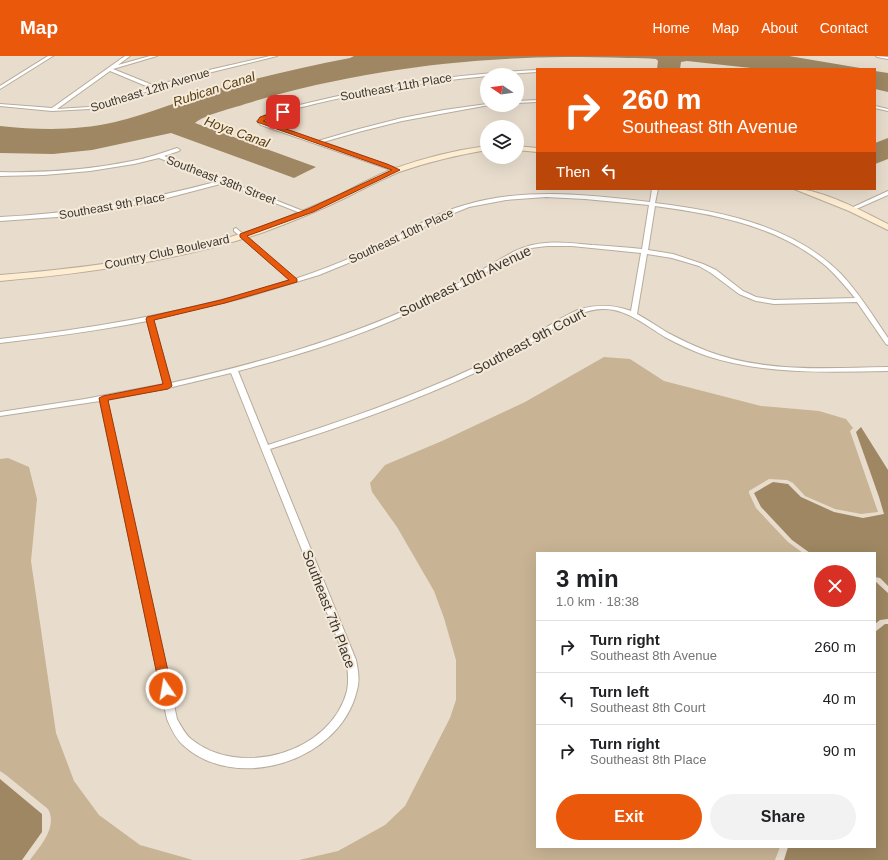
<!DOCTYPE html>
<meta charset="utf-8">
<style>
:root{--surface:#fff;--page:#f2f2f2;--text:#202124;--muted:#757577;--line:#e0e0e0;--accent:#ea580c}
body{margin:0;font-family:Arial,sans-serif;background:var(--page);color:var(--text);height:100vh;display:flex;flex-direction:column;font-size:15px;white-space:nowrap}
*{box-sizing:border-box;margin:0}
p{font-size:13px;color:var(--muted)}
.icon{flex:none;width:22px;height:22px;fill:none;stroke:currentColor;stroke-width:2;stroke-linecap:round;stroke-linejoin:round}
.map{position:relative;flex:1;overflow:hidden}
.panel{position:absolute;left:536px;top:496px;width:340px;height:296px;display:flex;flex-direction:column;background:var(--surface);border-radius:0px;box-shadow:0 4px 16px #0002}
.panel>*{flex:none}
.hud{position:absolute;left:536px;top:12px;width:340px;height:122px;border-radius:0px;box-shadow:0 4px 16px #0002;background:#ea580c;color:#fff;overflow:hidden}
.needle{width:26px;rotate:283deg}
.buttons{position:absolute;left:480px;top:12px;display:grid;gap:8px}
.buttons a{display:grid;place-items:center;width:44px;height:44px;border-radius:50%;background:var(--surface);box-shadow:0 4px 16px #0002;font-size:20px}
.pin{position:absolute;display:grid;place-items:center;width:34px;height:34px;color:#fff;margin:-17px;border-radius:8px;box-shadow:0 2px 6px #0006}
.me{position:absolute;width:44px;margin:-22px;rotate:348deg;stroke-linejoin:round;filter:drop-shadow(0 0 3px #0008)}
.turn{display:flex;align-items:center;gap:14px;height:84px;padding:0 20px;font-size:18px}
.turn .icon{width:52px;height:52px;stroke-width:2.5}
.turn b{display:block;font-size:28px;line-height:34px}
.then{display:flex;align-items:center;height:38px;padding:0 20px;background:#0003;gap:8px;font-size:15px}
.round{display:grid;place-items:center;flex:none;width:42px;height:42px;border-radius:21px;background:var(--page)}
.headline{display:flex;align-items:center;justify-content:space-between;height:68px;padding:0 20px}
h1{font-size:24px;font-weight:600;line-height:30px}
.button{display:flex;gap:8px;margin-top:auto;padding:8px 20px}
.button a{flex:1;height:46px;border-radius:24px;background:var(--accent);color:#fff;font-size:16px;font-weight:600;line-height:46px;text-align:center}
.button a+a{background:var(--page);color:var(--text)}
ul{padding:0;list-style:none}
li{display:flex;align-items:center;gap:12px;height:52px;padding:0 20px;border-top:1px solid var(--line)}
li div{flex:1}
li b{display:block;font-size:15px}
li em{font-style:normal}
header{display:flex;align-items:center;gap:24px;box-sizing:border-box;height:56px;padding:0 20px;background:var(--accent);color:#fff}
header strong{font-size:19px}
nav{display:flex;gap:22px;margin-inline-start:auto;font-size:14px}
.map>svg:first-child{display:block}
</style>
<header>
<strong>Map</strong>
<nav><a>Home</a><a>Map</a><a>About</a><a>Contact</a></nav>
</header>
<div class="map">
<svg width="888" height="804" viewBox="0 0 888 804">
<rect width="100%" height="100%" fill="#e8ddcd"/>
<g fill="#c8b394">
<polygon points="604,301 630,303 664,325 761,350 819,355 846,363 853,372 850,375 878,456 861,458 835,453 805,440 793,427 787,424 769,423 749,435 749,437 756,452 788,486 803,497 537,497 537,791 780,791 775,804 299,804 338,795 385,769 405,750 450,662 456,644 456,604 444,562 434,535 397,471 372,436 370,427 385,409 442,385 525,346"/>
<path d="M8,402L29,411L37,443L31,505L56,677L74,725L99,759L140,789L193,804H30C40,790 58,771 48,753L6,719L0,715V403Z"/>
</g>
<g fill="#9e8762">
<path d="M354,0H789L866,13H760L687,5L681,6L680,13H657L658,5L656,3C647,2 637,2 628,2C607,1 586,1 565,1C457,2 349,16 245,48C231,53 206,58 195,67L316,111L294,122L171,77L92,94L53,98L0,97V70C39,74 76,75 115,66C149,58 181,44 214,34C259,21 304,11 350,2Z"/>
<polygon points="875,15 888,17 888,36 875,33"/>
<polygon points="888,82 888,103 875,108 875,87"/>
<polygon points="861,371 888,414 888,530 880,522 875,521 875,497 810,497 792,484 761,451 754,437 773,426 788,428 801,441 834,456 863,462 884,458 879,441 856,376"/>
<polygon points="875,525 888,537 888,563 880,564 875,568"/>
<polygon points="885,568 888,568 888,804 784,804 788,791 875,791 875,576"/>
<polygon points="0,723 42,758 42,776 22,804 0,804"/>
</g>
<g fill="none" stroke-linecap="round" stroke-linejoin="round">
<g stroke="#b7ac9c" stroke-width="2">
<g id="minor">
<polygon points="48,0 53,0 0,33 0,30"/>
<path d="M125,0H130L118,9L150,0H157L113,13L155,30L209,14L270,0H277L212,16L89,53L52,55L0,50V48L52,52ZM110,15L151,32L89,51L57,53Z"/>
<polygon points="876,0 888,1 888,3 877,1"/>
<path d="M537,14V16C462,21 388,30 314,48C297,53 277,55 262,65L318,85L359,73L402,62L444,54L487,48V49H489L402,65L362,75L323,86L399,113V115L397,116L261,69L257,65C270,53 292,51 308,47C383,28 460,18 537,14Z"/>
<polygon points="537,44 537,46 517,47 517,45"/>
<polygon points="875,50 888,53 888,55 875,52"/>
<path d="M177,92L180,94L179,95L164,100L308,157L303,158L224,127L167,142L113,153L57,161L0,165V161C75,158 147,144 219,125L159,102L134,108L90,115L44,119L0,120V116C45,117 89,114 132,105C148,102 162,97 177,92Z"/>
<path d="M652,133H658L655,147C720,155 793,169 841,218C859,237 873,260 888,282V289L886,288L857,246L774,248L756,245L739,238L711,217L699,210L672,202L647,198L637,258C648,264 658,271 668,277C681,284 694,290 707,295C764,317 828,312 888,311V315C827,316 766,319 707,300C693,295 678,288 665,281C645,269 626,252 602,253C577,254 557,271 536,284C519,295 500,305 481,314C413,346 342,371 270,393L356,604C358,614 360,624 357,634C341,705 236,738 183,689C175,682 171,672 167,663L100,345L0,360V356L85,343L164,328L147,265C98,275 49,281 0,287V283C98,272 196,255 290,224L234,175V173L236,172L295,223C328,212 360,199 391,183C415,171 439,156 465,149C526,131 589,139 650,146ZM546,141L585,143L649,149L642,193C625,191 609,190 592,189C565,186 538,183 513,196C481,214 450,233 417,249C339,285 254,308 171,327L153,263L243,242L319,219L373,197L437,164L469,151L506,144ZM655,150C715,158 778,170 826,210C837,220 846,231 855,242L774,244L756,241L743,235L716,214L703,208L673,198L648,194ZM547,190H572L641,197L631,255C614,249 599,248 581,253C564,259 549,270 533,280C515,291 497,301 478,310C410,342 339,366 268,389L238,315C304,298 370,277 431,247C462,232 491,212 522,196L531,192ZM231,317L346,604C348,614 349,625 347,635C331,697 240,723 191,683C185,678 181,670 177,663L107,344L168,332Z"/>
<polygon points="888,135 888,139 854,154 849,153"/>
</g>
</g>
<g stroke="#b7ac9c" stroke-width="2">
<g id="secondary">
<path d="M487,90V94C457,99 428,106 399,116C380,124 363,133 345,142C318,155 291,166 264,176C179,205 89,217 0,225V219C87,212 175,201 258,172C285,163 312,151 339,139C357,130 375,120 393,113C424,102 455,94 487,90Z"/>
<polygon points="517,90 537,92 537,96 517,94"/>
<path d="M794,133C822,133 862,155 888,168V174L849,155Z"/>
</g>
</g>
<use href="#minor" fill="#fff" fill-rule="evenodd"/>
<use href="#secondary" fill="#feedd1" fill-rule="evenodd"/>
</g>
<polygon fill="#ea580c" stroke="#983908" points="281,54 286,56 263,65 387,108 400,114 313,156 247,180 297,223 297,226 225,247 154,264 172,330 168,333 108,344 172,633 170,636 166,638 162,636 160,633 99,342 103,340 163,328 146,263 147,261 221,244 289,224 240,181 240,178 308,153 392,114 257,66 260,61"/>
<g text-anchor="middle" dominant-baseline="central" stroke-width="4" stroke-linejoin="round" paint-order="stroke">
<g font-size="12" fill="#3a362f" stroke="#f5eada">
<text transform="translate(396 31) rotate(-10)">Southeast 11th Place</text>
<text transform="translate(150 34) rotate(-17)">Southeast 12th Avenue</text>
<text transform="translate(221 124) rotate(21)">Southeast 38th Street</text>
<text transform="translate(112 150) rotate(-10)">Southeast 9th Place</text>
<text transform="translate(401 180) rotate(-25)">Southeast 10th Place</text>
<text transform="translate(167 196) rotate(-12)">Country Club Boulevard</text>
</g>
<g font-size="13" font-style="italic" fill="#573d0e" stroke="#f5eada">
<text transform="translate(214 33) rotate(-18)">Rubican Canal</text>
<text transform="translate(237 76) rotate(20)">Hoya Canal</text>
</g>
<g font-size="14" fill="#3a362f" stroke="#f5eada">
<text transform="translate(465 225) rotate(-26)">Southeast 10th Avenue</text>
<text transform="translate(529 285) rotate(-28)">Southeast 9th Court</text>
<text transform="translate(329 553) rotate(69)">Southeast 7th Place</text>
</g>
</g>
</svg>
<div class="buttons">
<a><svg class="needle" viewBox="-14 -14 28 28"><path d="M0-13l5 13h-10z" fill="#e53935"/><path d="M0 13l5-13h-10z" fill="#757577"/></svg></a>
<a><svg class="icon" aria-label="layers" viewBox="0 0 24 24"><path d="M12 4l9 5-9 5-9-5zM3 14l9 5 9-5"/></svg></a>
</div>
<div class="pin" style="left:283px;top:56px;background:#d93025"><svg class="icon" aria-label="arrive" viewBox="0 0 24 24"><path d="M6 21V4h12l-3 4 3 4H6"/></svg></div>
<svg class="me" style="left:166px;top:633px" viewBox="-20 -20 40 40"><circle r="17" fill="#ea580c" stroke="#fff" stroke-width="3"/><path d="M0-11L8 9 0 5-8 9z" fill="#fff"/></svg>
<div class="hud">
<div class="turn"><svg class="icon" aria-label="right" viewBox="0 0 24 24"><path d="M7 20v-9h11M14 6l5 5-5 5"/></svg><div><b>260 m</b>Southeast 8th Avenue</div></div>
<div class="then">Then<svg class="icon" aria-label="left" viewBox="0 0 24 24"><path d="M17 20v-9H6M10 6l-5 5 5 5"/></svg></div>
</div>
<section class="panel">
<div class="headline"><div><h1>3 min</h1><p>1.0 km · 18:38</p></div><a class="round" style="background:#d93025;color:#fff"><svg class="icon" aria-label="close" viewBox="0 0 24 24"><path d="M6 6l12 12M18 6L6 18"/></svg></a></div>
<ul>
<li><svg class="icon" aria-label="right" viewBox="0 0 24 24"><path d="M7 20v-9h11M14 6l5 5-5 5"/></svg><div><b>Turn right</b><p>Southeast 8th Avenue</p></div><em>260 m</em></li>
<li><svg class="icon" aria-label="left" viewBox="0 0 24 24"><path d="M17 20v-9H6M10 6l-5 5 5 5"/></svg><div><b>Turn left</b><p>Southeast 8th Court</p></div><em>40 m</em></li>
<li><svg class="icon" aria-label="right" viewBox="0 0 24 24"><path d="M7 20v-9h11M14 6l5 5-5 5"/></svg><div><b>Turn right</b><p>Southeast 8th Place</p></div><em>90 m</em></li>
</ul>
<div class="button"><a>Exit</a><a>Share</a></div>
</section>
</div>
